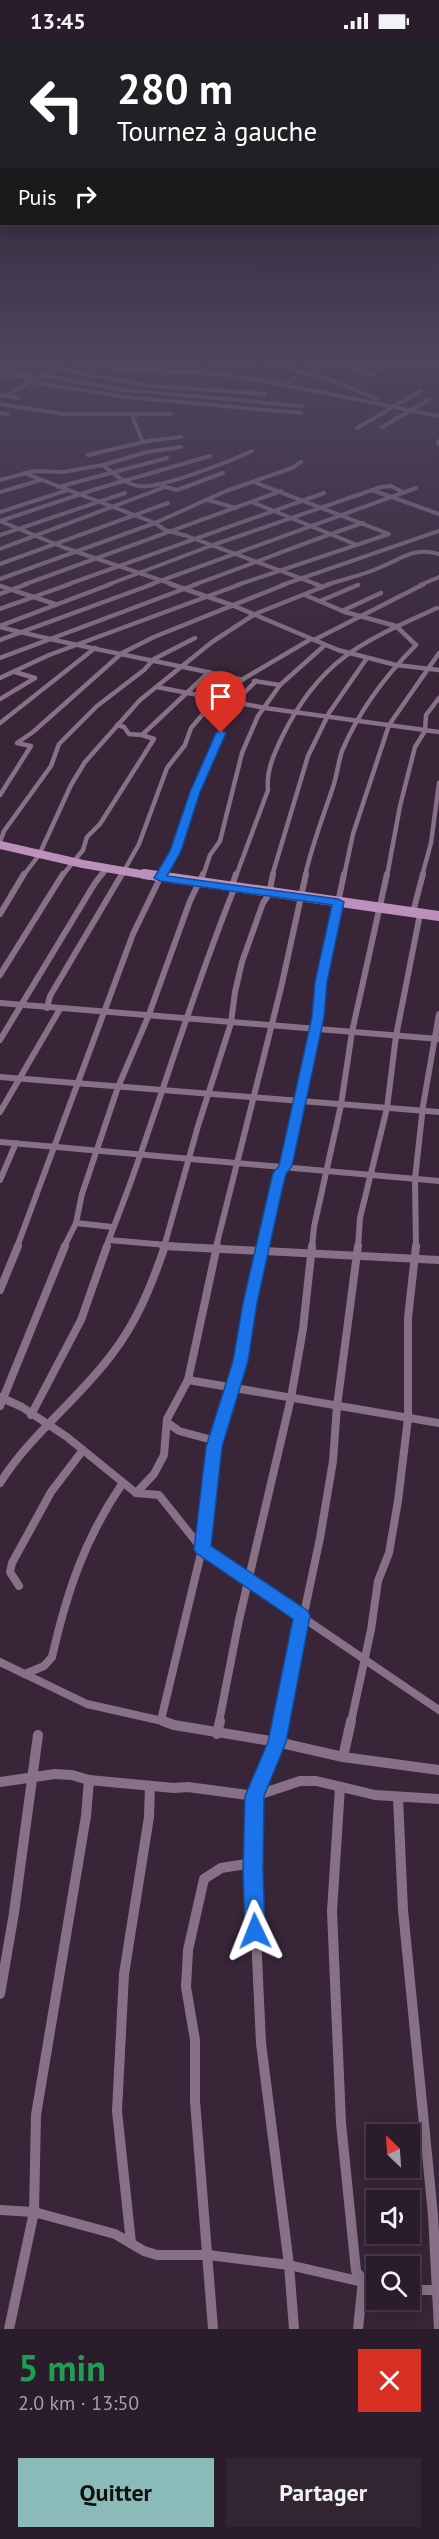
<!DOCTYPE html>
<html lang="fr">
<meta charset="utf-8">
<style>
:root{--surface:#2a1c2a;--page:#322532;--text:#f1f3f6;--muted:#a5a1a8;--line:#463a47;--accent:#8bbbb9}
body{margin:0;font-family:"PT Sans",sans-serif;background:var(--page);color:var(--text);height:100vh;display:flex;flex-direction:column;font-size:22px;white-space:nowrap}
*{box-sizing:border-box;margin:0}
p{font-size:20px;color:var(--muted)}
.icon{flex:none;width:33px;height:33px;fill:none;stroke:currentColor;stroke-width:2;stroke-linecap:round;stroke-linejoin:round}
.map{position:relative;height:2287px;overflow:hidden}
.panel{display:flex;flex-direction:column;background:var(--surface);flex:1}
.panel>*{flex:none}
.top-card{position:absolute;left:0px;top:0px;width:440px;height:183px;box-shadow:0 3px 15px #0003,0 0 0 2px var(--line);background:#202124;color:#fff;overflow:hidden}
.needle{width:39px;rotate:335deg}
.controls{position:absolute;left:366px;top:2082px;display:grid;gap:12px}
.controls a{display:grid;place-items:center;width:54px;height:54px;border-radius:0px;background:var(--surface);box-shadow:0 3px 15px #0003,0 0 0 2px var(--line);font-size:30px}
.pin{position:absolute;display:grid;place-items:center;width:51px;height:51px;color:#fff;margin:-62px -26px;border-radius:50% 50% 50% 0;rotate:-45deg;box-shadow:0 0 6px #0007}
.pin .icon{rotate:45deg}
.me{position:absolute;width:66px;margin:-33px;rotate:358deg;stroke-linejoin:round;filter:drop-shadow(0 0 4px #0008)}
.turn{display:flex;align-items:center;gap:21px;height:126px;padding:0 18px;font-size:27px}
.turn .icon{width:78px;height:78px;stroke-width:2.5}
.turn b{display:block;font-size:42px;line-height:51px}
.then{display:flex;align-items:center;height:57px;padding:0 18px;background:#0003;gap:12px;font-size:22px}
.round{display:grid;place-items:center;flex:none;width:63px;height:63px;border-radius:0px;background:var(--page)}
.summary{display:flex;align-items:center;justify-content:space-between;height:102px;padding:0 18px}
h1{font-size:36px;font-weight:700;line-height:45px;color:#1e9e55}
.action{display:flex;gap:12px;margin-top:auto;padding:12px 18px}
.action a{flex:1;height:69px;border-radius:0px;background:var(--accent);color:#111;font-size:24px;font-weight:700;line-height:69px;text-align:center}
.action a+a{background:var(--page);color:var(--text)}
.status{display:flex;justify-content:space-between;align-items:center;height:42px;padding:0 30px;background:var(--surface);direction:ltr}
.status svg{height:16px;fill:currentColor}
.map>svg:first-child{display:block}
</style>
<div class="status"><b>13:45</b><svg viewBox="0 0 49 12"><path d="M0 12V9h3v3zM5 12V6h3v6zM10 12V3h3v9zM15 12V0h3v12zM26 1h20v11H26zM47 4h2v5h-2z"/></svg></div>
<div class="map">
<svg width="439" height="2287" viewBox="0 0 439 2287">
<rect width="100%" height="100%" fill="#382538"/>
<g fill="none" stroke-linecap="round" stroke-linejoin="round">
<g stroke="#887187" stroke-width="4">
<polyline points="68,316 117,328 196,330 255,337 439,374"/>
<polyline points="114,316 135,319"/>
<polyline points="173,316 241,325"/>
<polyline points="212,316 233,320"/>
<path d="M246,316C291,327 336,336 377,358L376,360"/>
<polyline points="287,316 323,325"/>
<polyline points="322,316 373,333"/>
<polyline points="351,316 385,327"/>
<polyline points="421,316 439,324"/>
<polyline points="55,325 85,332 101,324"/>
<polyline points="0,327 33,332 27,338"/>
<polyline points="85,332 152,344 265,352"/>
<polyline points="41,333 124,348 302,364"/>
<polyline points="0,336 8,333 31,335"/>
<polyline points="30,340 126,355 301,371"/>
<polyline points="287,342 294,336"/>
<polyline points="0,353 19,356"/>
<polyline points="6,354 69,316"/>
<polyline points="0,362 63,372 171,372"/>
<polyline points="0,371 8,372"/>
<polyline points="140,372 133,373 133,376 143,400"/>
<polyline points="382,385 429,358"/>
<polyline points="357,386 420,349"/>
<polyline points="438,402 439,399"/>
<polyline points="88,413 148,399 181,395"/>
<path d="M103,423C114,432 125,442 139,444C158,448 233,418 252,409"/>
<polyline points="24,431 155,481 165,488 187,494 319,543"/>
<polyline points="0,438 34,429 63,430 103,423 147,410 181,405"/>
<polyline points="162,444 177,448 223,431"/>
<polyline points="58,445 167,416"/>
<polyline points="372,448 439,472"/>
<polyline points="0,450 41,438"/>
<polyline points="208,458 236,466"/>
<polyline points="252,460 357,503"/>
<polyline points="0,470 68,448"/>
<polyline points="0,479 65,506 175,543"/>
<polyline points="0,479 96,447 210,414"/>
<polyline points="0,493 125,451"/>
<polyline points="0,507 165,445"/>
<polyline points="0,522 168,461"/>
<polyline points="0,537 155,481 226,449 292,426 301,420"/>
<polyline points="23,543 281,449"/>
<polyline points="66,543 324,451"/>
<polyline points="107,543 213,503 381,445 391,444 401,449"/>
<polyline points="149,543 416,446"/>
<path d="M193,543C250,523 305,500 363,481"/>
<polyline points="237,543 389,492 254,440"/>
<polyline points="282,543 439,489"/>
<path d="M326,543C344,537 364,533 381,525C403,516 413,505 439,512"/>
<polyline points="420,543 439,535"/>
</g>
<g stroke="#887187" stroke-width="4.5">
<polyline points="170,542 232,563 338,608 396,623 439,628"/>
<polyline points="315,542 323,545"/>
<polyline points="0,544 55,562"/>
<polyline points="0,552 27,542"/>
<path d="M305,553L345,570L396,584L416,603C386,633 359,669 342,709C338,721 337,734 333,745C323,775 312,803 305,834"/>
<polyline points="320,559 358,543"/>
<polyline points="0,567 70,542"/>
<polyline points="342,569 381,551"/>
<polyline points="0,584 111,542"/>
<path d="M0,585C80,606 162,619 243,638"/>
<polyline points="0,598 153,542"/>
<polyline points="314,598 424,542"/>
<polyline points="0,616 197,542"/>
<polyline points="0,636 49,613 241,542"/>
<polyline points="254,639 280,643"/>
<polyline points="157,645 265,666 439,690"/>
<polyline points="0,657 35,636 15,630"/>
<polyline points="0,681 95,606"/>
<polyline points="117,683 124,685 129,692 142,693"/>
<polyline points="0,753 31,704 17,701 33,690 122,611 154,595 286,542"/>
<polyline points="0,800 4,789 51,724 59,702 97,664 144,628 154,617 195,596"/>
<polyline points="23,834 39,813 71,743 85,720 140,658 212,600 255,572 330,542"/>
<polyline points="62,834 83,808 87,795 100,782 154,697 142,693 209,630"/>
<polyline points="101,834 108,826"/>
<polyline points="121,834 139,802 167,726 185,703 191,686 215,658 233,643 311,597"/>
<polyline points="161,834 176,809 195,750 221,691 219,684 241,654 256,639"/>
<polyline points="203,834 210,813 220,799 242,711 258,674 280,643 325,603"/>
<path d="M236,834L268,748C266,729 274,712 282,695C320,617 362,600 437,566"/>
<polyline points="272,834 308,714 329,671 367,616"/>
<polyline points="344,834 353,792 389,683 439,611"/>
<polyline points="387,834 400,764 415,705 425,689 426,673 439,656"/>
<polyline points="422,834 431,801 439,741"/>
</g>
<g stroke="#887187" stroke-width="6">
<polyline points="413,870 423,832"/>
<polyline points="0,872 24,832"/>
<polyline points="0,933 63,832"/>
<polyline points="0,961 439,997"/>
<polyline points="47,966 50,954 122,832"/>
<polyline points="0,998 95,841 102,832"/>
<polyline points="0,1035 439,1070"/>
<polyline points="0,1070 60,967"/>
<polyline points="0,1100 439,1139"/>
<polyline points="0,1138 16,1101"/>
<polyline points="76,1181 112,1185"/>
<polyline points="109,1198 190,1205"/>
<polyline points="17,1205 133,892 162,832"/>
<polyline points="64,1205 76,1181 82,1152 118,1045 148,975 190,859 203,832"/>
<path d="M106,1205C116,1179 126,1154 135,1128C168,1034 197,939 234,847L232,844L236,832"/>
<polyline points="164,1205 198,1084 231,981 235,950 242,920 263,861 269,852 273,832"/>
<polyline points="216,1205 281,946 306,832"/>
<path d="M262,1205C268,1180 270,1145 285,1124L318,975L321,940L344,832"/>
<polyline points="312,1205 314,1185 341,1063 352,990 387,832"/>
<polyline points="358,1205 360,1176 387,1066 396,994 420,872"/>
<polyline points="416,1205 415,1137 423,1064 439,972"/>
</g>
<g stroke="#887187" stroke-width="8">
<polyline points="163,1204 439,1218"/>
<polyline points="0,1248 18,1204"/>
<polyline points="188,1338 439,1381"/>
<polyline points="0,1355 22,1365 67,1395 136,1451 159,1453 202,1507 439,1668"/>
<polyline points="0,1364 65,1204"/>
<polyline points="31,1373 81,1278 107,1204"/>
<polyline points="168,1381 179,1389 216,1399"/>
<path d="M0,1441C31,1392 78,1358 112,1312C137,1280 152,1242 165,1204"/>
<polyline points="136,1451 154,1432 164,1413 167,1377 188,1338 217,1204"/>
<polyline points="19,1544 10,1530 12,1521 51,1450 83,1408"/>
<polyline points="0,1620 87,1662 167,1680"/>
<path d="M25,1632L44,1624L52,1615C67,1550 84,1498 122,1442"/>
<polyline points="161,1678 202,1507 214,1405 240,1319 263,1204"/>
<polyline points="219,1680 239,1578 291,1356 303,1287 312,1204"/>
<polyline points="281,1680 320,1496 333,1419 337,1364 358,1204"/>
<polyline points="351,1680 371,1588 378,1539 389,1511 398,1459 408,1376 408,1276 416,1204"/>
</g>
<g stroke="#887187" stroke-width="10">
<polyline points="163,1679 174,1683 277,1700 343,1715 439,1728"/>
<polyline points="281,1679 277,1700 255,1754 253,1829 261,2001 289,2223 294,2287"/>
<polyline points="217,1692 220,1679"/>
<polyline points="343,1715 351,1679"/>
<polyline points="0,1740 55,1732 72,1733 89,1738 174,1746 188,1745 255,1754 300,1739 316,1739 375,1753 439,1757"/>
<polyline points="340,1745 332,1869 341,2081 356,2229 363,2238 358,2287"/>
<polyline points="398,1755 403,1868 433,2173 439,2287"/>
<polyline points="0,1952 14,1871 38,1693"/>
<polyline points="0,2168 34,2170 115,2192 144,2209 157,2213 208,2213 289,2223 376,2243"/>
<polyline points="131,2201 117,2069 124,1932 149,1775 150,1744"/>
<polyline points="410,2248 439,2248"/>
<polyline points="9,2287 34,2170 36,2073 86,1774 89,1738"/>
<polyline points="213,2287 195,2059 195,1998 186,1945 188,1908 204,1837 221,1826 253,1821"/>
</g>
<polyline stroke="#bc90bc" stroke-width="8" points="0,803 83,822 152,834"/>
<polyline stroke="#bc90bc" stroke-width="10" points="144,832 439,874"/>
</g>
<linearGradient id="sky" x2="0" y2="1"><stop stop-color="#1f141f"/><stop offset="0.5" stop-color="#4d465e"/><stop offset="1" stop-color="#4d465e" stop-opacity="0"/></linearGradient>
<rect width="439" height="636" fill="url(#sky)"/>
<polygon fill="#1a73e8" stroke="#114b97" stroke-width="1.5" points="221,688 226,691 200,750 181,809 167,834 338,857 344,860 327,940 324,975 292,1124 286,1132 282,1148 257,1261 248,1319 222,1405 211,1504 308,1569 310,1574 286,1700 264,1754 263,1829 265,1889 262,1896 255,1898 248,1896 245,1889 243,1829 245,1754 268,1700 293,1577 196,1511 194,1507 206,1405 233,1319 243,1261 269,1148 273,1131 279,1124 312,975 315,940 332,863 160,839 154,836 170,809 190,750 216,691"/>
</svg>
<div class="controls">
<a><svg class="needle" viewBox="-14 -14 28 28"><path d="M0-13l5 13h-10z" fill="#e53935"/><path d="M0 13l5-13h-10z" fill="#a5a1a8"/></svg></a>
<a><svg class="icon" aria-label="sound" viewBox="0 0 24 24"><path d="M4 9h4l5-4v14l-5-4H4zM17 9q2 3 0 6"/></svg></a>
<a><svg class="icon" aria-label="search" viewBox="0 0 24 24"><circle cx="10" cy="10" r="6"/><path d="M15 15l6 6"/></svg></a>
</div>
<div class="pin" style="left:221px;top:691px;background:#d93025"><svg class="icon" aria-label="arrive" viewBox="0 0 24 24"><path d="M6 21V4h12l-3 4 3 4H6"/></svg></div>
<svg class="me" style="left:255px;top:1889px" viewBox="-20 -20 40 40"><path d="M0-17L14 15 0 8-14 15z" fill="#1a73e8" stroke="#fff" stroke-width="4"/></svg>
<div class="top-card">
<div class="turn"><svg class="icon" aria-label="left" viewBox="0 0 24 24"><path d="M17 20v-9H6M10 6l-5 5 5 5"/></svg><div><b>280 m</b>Tournez à gauche</div></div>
<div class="then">Puis<svg class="icon" aria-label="right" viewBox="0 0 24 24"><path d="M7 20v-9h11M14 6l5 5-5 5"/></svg></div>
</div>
</div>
<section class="panel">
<div class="summary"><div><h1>5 min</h1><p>2.0 km · 13:50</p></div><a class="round" style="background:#d93025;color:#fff"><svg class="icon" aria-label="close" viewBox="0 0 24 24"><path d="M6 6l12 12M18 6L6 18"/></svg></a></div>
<div class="action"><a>Quitter</a><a>Partager</a></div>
</section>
